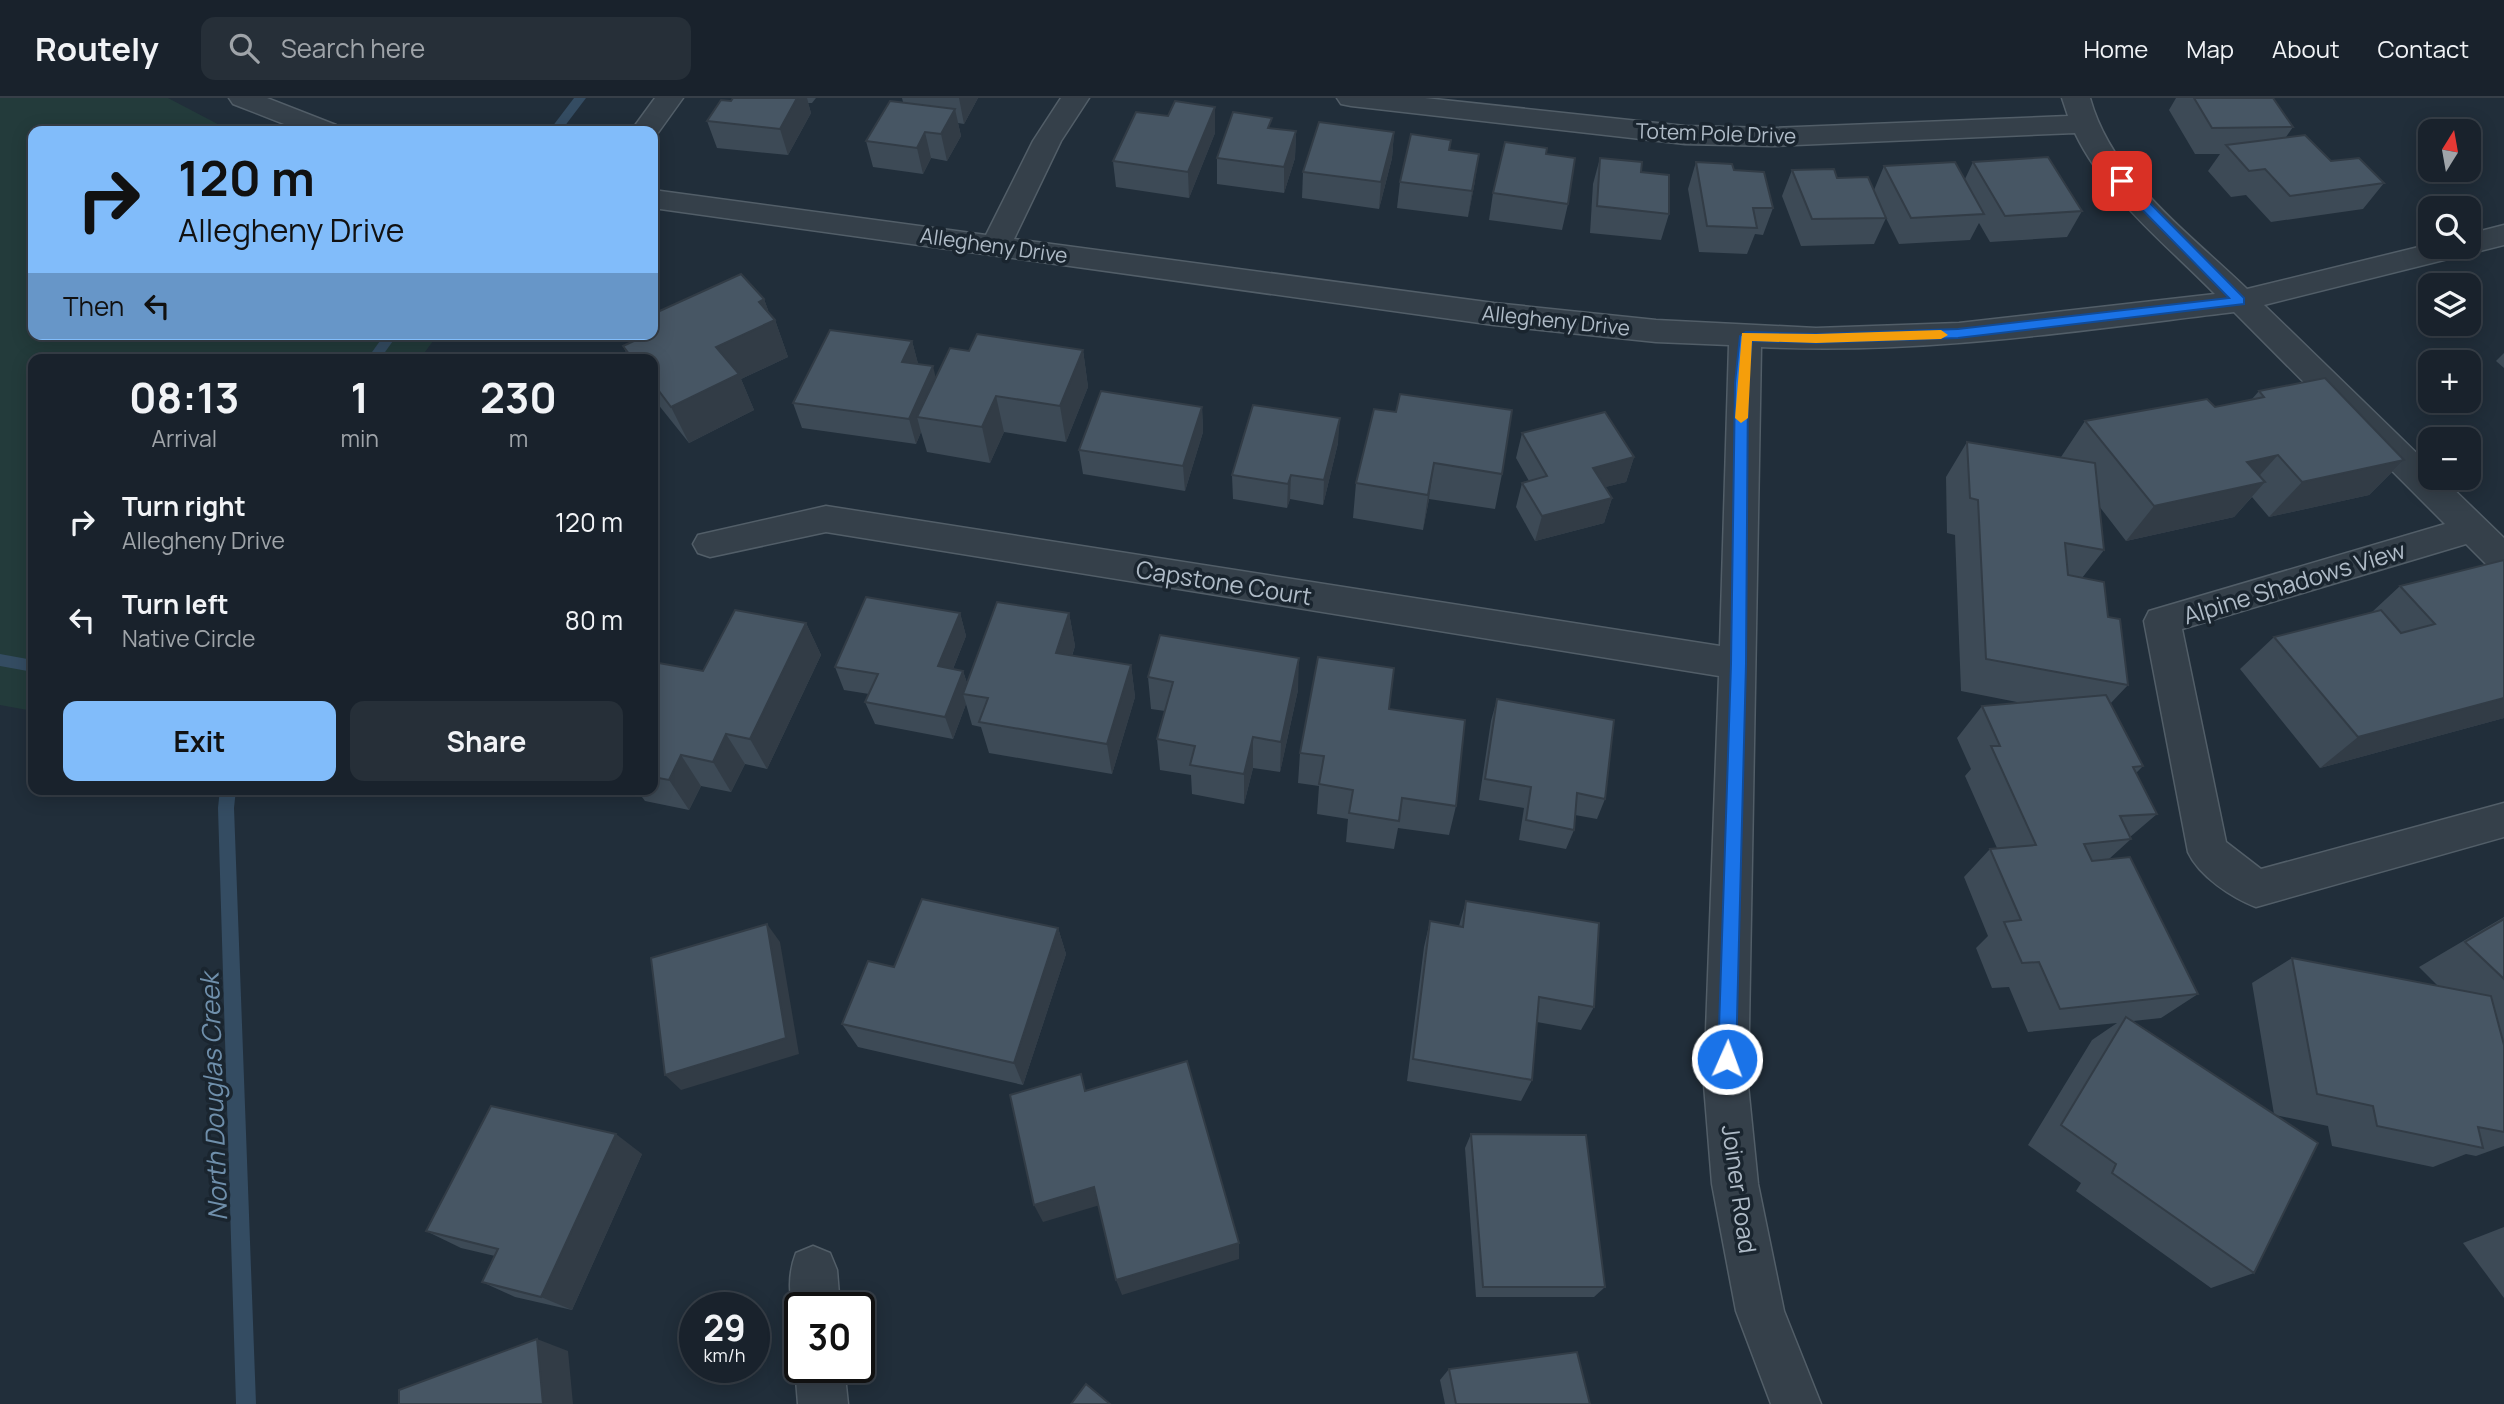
<!DOCTYPE html>
<meta charset="utf-8">
<style>
:root{--surface:#19222c;--page:#262f38;--text:#f1f3f6;--muted:#9fa4a9;--line:#373f48;--accent:#81bcfa}
body{margin:0;font-family:Manrope,sans-serif;background:var(--page);color:var(--text);height:100vh;display:flex;flex-direction:column;font-size:26px;white-space:nowrap}
*{box-sizing:border-box;margin:0}
p{font-size:23px;color:var(--muted)}
.icon{flex:none;width:38px;height:38px;fill:none;stroke:currentColor;stroke-width:2;stroke-linecap:round;stroke-linejoin:round}
.map{position:relative;flex:1;overflow:hidden}
.sheet{position:absolute;left:28px;top:256px;width:630px;height:441px;display:flex;flex-direction:column;background:var(--surface);border-radius:14px;box-shadow:0 4px 18px #0003,0 0 0 2px var(--line)}
.sheet>*{flex:none}
.top-card{position:absolute;left:28px;top:28px;width:630px;height:214px;border-radius:14px;box-shadow:0 4px 18px #0003,0 0 0 2px var(--line);background:#81bcfa;color:#111;overflow:hidden}
.needle{width:46px;rotate:11deg}
.fabs{position:absolute;left:2418px;top:21px;display:grid;gap:14px}
.fabs a{display:grid;place-items:center;width:63px;height:63px;border-radius:14px;background:var(--surface);box-shadow:0 4px 18px #0003,0 0 0 2px var(--line);font-size:35px}
.speed{position:absolute;left:679px;top:1194px;display:flex;gap:14px;font-size:35px;font-weight:700;text-align:center}
.speed>*{display:grid;place-content:center;width:91px;height:91px;border-radius:50%;background:var(--surface);box-shadow:0 4px 18px #0003,0 0 0 2px var(--line);line-height:1}
.speed small{font-size:18px;font-weight:400}
.speed .limit{border:4px solid #111;border-radius:10px;background:#fff;color:#111}
.pin{position:absolute;display:grid;place-items:center;width:60px;height:60px;color:#fff;margin:-30px;border-radius:14px;box-shadow:0 4px 10px #0006}
.me{position:absolute;width:77px;margin:-38px;rotate:2deg;stroke-linejoin:round;filter:drop-shadow(0 0 5px #0008)}
.turn{display:flex;align-items:center;gap:24px;height:147px;padding:0 35px;font-size:32px}
.turn .icon{width:91px;height:91px;stroke-width:2.5}
.turn b{display:block;font-size:49px;line-height:60px}
.then{display:flex;align-items:center;height:66px;padding:0 35px;background:#0003;gap:14px;font-size:26px}
.eta{display:flex;justify-content:space-evenly;align-items:center;height:119px;text-align:center}
.eta b{font-size:42px;font-weight:700;line-height:49px}
.action{display:flex;gap:14px;margin-top:auto;padding:14px 35px}
.action a{flex:1;height:80px;border-radius:14px;background:var(--accent);color:#111;font-size:28px;font-weight:700;line-height:80px;text-align:center}
.action a+a{background:var(--page);color:var(--text)}
ul{padding:0;list-style:none}
li{display:flex;align-items:center;gap:21px;height:98px;padding:0 35px}
li div{flex:1}
li b{display:block;font-size:26px}
li em{font-style:normal}
header{display:flex;align-items:center;gap:42px;box-sizing:border-box;height:98px;padding:0 35px;background:var(--surface);border-bottom:2px solid var(--line)}
header strong{font-size:33px}
nav{display:flex;gap:38px;margin-inline-start:auto;font-size:24px}
.search{width:490px;height:63px;background:var(--page);display:flex;align-items:center;gap:18px;box-sizing:border-box;padding:0 24px;border-radius:14px;color:var(--muted);font-size:26px}
.map>svg:first-child{display:block}
</style>
<header>
<strong>Routely</strong>
<div class="search"><svg class="icon" aria-label="search" viewBox="0 0 24 24"><circle cx="10" cy="10" r="6"/><path d="M15 15l6 6"/></svg>Search here</div>
<nav><a>Home</a><a>Map</a><a>About</a><a>Contact</a></nav>
</header>
<div class="map">
<svg width="2504" height="1306" viewBox="0 0 2504 1306">
<rect width="100%" height="100%" fill="#212e3a"/>
<polygon fill="#233b3b" points="0,0 168,0 231,33 33,33 33,236 438,236 420,261 33,261 33,613 0,607"/>
<g fill="none" stroke-linecap="round" stroke-linejoin="round">
<g fill="#344c62" fill-rule="evenodd">
<polygon points="574,0 586,0 561,33 549,33"/>
<polygon points="385,236 398,236 380,261 367,261"/>
<polygon points="0,556 33,562 33,574 0,568"/>
<polygon points="220,691 236,691 234,710 256,1306 236,1306 218,710"/>
</g>
<g stroke="#525e68" stroke-width="3">
<g id="minor">
<polygon points="229,0 267,0 336,27 340,33 302,33 233,6"/>
<polygon points="655,0 683,0 655,39 653,33 631,33"/>
<path d="M1061,0H1089L1061,43L1014,141L1494,205L1656,222L1816,230L1959,225L2215,196C2166,146 2105,98 2075,35L1773,48L1685,46L1351,8L1341,6L1337,0H1425L1685,28L1773,30L2068,18L2062,0H2090C2112,80 2189,135 2247,191L2431,146V149H2469V136L2504,127V147L2264,207L2431,369V380H2442L2504,440V476L2492,472L2466,446L2182,531L2226,744L2261,771L2504,705V739L2256,809C2232,800 2199,778 2188,754L2144,523L2149,513L2445,426L2234,214C2076,233 1920,257 1761,249L1748,987L1758,1086L1784,1213L1821,1306H1771L1736,1213L1712,1086L1704,987L1719,578L826,434L710,459L698,455L693,446L698,437L826,408L1720,548L1729,247L1656,244L1494,227L653,110V92L986,137L1033,43Z"/>
<path d="M813,1148L830,1155L837,1172L840,1209H800V1226C788,1205 787,1178 796,1155Z"/>
<polygon points="800,1259 800,1269 844,1269 848,1306 798,1306 795,1269"/>
</g>
</g>
<use href="#minor" fill="#35404a" fill-rule="evenodd"/>
</g>
<g fill="#3d4a56">
<polygon points="733,0 816,0 812,5 808,5 811,15 788,57 717,50 707,23 731,3"/>
<polygon points="902,0 978,0 964,26 958,25 961,38 947,63 931,60 923,76 873,69 866,43 903,4"/>
<polygon points="2176,0 2273,0 2293,29 2286,39 2331,63 2384,85 2363,111 2271,124 2246,97 2231,99 2208,73 2220,56 2195,56 2169,12"/>
<polygon points="1215,9 1215,35 1189,100 1116,89 1113,63 1168,18"/>
<polygon points="1272,30 1296,33 1295,60 1284,95 1217,86 1217,60"/>
<polygon points="1394,34 1392,60 1379,111 1302,100 1303,74"/>
<polygon points="1449,52 1475,83 1468,119 1397,110 1400,84"/>
<polygon points="1546,56 1568,106 1562,132 1489,122 1493,95"/>
<polygon points="1600,60 1641,74 1669,116 1661,142 1590,135 1593,86"/>
<polygon points="1696,64 1734,72 1773,110 1763,137 1755,136 1747,156 1699,154 1688,91"/>
<polygon points="1973,64 2082,113 2067,139 1990,144 1979,125 1970,142 1899,146 1886,120 1874,146 1801,148 1782,98 1792,72 1837,80 1874,92 1884,68 1965,81"/>
<polygon points="764,201 769,215 775,222 788,259 741,281 754,312 689,345 653,300 653,261 629,261 623,248 646,238 645,236 653,236"/>
<polygon points="912,243 918,266 936,280 969,253 1083,252 1088,289 1066,344 1004,334 990,365 927,354 921,334 916,346 802,330 793,305"/>
<polygon points="2504,255 2504,270 2496,263"/>
<polygon points="2259,293 2404,362 2369,397 2269,419 2252,399 2234,419 2126,443 2099,408 2104,452 2082,480 2108,519 2128,587 2110,606 2143,668 2136,675 2157,716 2130,739 2131,741 2109,761 2198,896 2161,920 2133,923 2274,1016 2252,885 2292,860 2438,888 2419,869 2504,819 2504,1048 2476,1058 2466,1056 2433,1069 2332,1048 2328,1028 2275,1017 2254,1175 2211,1190 2076,1093 2081,1085 2028,1047 2092,942 2117,925 2028,934 2009,889 1992,890 1976,850 1988,838 1964,779 1990,751 1997,750 1965,678 1971,671 1957,640 1982,608 2022,605 1961,593 1955,437 1947,435 1946,379 1967,344 2061,359 2085,323 2215,309 2252,301"/>
<polygon points="1202,309 1203,334 1185,393 1083,376 1079,352"/>
<polygon points="1374,311 1502,376 1495,411 1429,401 1423,432 1353,420 1356,385"/>
<polygon points="1522,335 1634,359 1626,384 1605,389 1612,400 1604,425 1535,443 1516,409 1522,385 1529,383 1516,360"/>
<polygon points="1338,345 1323,407 1290,401 1287,410 1233,401 1232,377"/>
<polygon points="2504,462 2504,620 2320,670 2240,571 2274,539 2372,514 2400,488"/>
<polygon points="960,515 966,538 953,571 963,573 967,585 1069,515 1075,548 1072,558 1131,567 1135,599 1112,676 989,655 981,629 972,627 966,606 953,641 875,626 865,604 869,596 844,592 835,569"/>
<polygon points="806,525 821,557 767,671 745,666 731,694 701,688 689,712 645,703 636,691 653,691 653,564 703,573"/>
<polygon points="1148,579 1298,592 1280,674 1253,670 1244,706 1192,696 1191,677 1160,672 1157,641 1165,613 1151,611"/>
<polygon points="1497,601 1605,701 1597,721 1575,717 1574,732 1566,751 1519,742 1524,710 1479,702 1491,623"/>
<polygon points="1389,611 1456,708 1449,737 1398,730 1394,751 1346,744 1348,721 1317,716 1319,688 1298,685 1300,655"/>
<polygon points="1466,803 1594,909 1581,932 1537,924 1532,982 1521,1003 1407,983 1424,849 1430,823 1459,828"/>
<polygon points="1058,830 1066,856 1023,987 858,949 842,926 894,869"/>
<polygon points="1471,1036 1605,1189 1594,1199 1476,1199 1465,1050"/>
<polygon points="642,1056 572,1212 515,1199 482,1184 495,1158 461,1150 426,1133"/>
<polygon points="2504,1129 2504,1200 2463,1145"/>
<polygon points="1449,1271 1590,1306 1445,1306 1440,1282"/>
</g>
<g fill="#323c46">
<polygon points="797,0 807,0 811,15 788,57 780,31"/>
<polygon points="959,0 978,0 964,26"/>
<polygon points="1215,9 1215,35 1189,100 1188,74"/>
<polygon points="955,11 961,38 947,63 941,36"/>
<polygon points="1296,33 1295,60 1284,95 1284,69"/>
<polygon points="925,34 931,60 923,76 917,50"/>
<polygon points="1394,34 1392,60 1379,111 1381,84"/>
<polygon points="1479,56 1475,83 1468,119 1472,93"/>
<polygon points="764,201 772,223 775,222 788,259 741,281 754,312 689,345 671,309 716,249 759,204"/>
<polygon points="912,243 919,269 902,264"/>
<polygon points="1083,252 1088,289 1066,344 1060,308"/>
<polygon points="933,268 939,294 917,319 921,334 916,346 909,321"/>
<polygon points="996,298 1004,334 990,365 982,329"/>
<polygon points="1202,309 1203,334 1185,393 1183,368"/>
<polygon points="1340,320 1338,345 1323,407 1324,382"/>
<polygon points="2278,357 2251,387 2265,384 2234,419 2126,443 2154,408 2247,364"/>
<polygon points="1634,359 1626,384 1585,394 1593,370"/>
<polygon points="2404,362 2369,397 2269,419 2302,384"/>
<polygon points="1434,365 1429,401 1423,432 1428,397"/>
<polygon points="1291,377 1290,401 1287,410 1288,386"/>
<polygon points="1612,400 1604,425 1535,443 1542,418"/>
<polygon points="960,515 966,538 945,591 938,568"/>
<polygon points="1069,515 1075,548 1062,587 1056,555"/>
<polygon points="806,525 821,557 767,671 750,641"/>
<polygon points="1299,560 1298,592 1280,674 1281,644"/>
<polygon points="1131,567 1135,599 1112,676 1107,646"/>
<polygon points="963,573 970,595 963,596 966,606 953,641 945,619"/>
<polygon points="2504,600 2504,620 2320,670 2358,639"/>
<polygon points="726,636 745,666 731,694 713,664"/>
<polygon points="1253,639 1253,670 1244,706 1244,676"/>
<polygon points="681,657 701,688 689,712 669,682"/>
<polygon points="767,826 780,844 799,956 681,992 665,977"/>
<polygon points="1058,830 1066,856 1023,987 1014,965"/>
<polygon points="616,1036 642,1056 572,1212 541,1199"/>
<polygon points="1094,1089 1100,1107 1043,1124 1034,1107"/>
<polygon points="1239,1145 1239,1161 1122,1197 1116,1182"/>
<polygon points="537,1241 568,1253 573,1306 543,1306"/>
</g>
<g fill="#475664" stroke="#323c46" stroke-width="2">
<polygon points="733,0 797,0 780,31 707,23 721,2 731,3"/>
<polygon points="2194,0 2273,0 2293,29 2212,30"/>
<polygon points="890,3 955,11 941,36 925,34 917,50 866,43"/>
<polygon points="1175,3 1215,9 1188,74 1113,63 1136,14 1168,18"/>
<polygon points="1233,14 1272,20 1268,30 1296,33 1284,69 1217,60"/>
<polygon points="1319,24 1394,34 1381,84 1303,74"/>
<polygon points="1411,36 1451,42 1449,52 1479,56 1472,93 1400,84"/>
<polygon points="2305,37 2331,63 2359,60 2384,85 2290,98 2265,71 2249,73 2226,47"/>
<polygon points="1505,44 1547,50 1546,56 1575,60 1568,106 1493,95"/>
<polygon points="2048,59 2082,113 2005,118 1973,64"/>
<polygon points="1600,60 1642,64 1641,74 1669,77 1669,116 1597,108"/>
<polygon points="1696,64 1732,66 1734,72 1764,74 1773,110 1753,110 1757,130 1707,128"/>
<polygon points="1955,64 1984,116 1911,120 1884,68"/>
<polygon points="1834,71 1837,80 1868,79 1886,120 1812,121 1792,72"/>
<polygon points="741,176 764,201 759,204 775,222 716,249 739,276 671,309 653,285 653,261 633,261 623,248 649,236 653,236 653,216"/>
<polygon points="830,232 912,243 902,264 933,268 909,321 793,305"/>
<polygon points="977,236 1083,252 1060,308 996,298 982,329 917,319 950,250 969,253"/>
<polygon points="2325,280 2404,362 2302,384 2278,357 2247,364 2265,384 2154,408 2085,323 2207,301 2215,309 2264,299 2259,293"/>
<polygon points="1101,293 1202,309 1183,368 1079,352"/>
<polygon points="1400,296 1512,312 1502,376 1434,365 1428,397 1356,385 1374,311 1396,314"/>
<polygon points="1253,307 1340,320 1324,382 1291,377 1288,386 1232,377"/>
<polygon points="1605,314 1634,359 1593,370 1612,400 1542,418 1522,385 1547,378 1522,335"/>
<polygon points="1967,344 2095,365 2104,452 2065,445 2068,477 2104,484 2108,519 2120,521 2128,587 1986,561 1978,402 1970,400"/>
<polygon points="2504,462 2504,600 2358,639 2274,539 2381,512 2401,535 2435,526 2400,488"/>
<polygon points="866,499 960,515 938,568 963,573 945,619 865,604 878,576 835,569"/>
<polygon points="997,504 1069,515 1056,555 1131,567 1107,646 979,624 988,600 963,596"/>
<polygon points="735,512 806,525 750,641 726,636 713,664 681,657 669,682 653,679 653,564 703,573"/>
<polygon points="1160,537 1299,560 1281,644 1253,639 1244,676 1190,667 1195,648 1157,641 1173,584 1148,579"/>
<polygon points="1318,559 1394,570 1389,611 1465,622 1456,708 1402,700 1399,723 1349,715 1353,692 1319,686 1324,658 1300,655"/>
<polygon points="2106,597 2143,668 2133,669 2157,716 2120,718 2131,741 2084,746 2092,763 2130,759 2198,896 2060,911 2039,864 2022,865 2004,824 2021,822 1990,751 2036,747 1991,648 2000,648 1982,608"/>
<polygon points="1497,601 1614,622 1605,701 1577,695 1574,732 1526,722 1531,689 1485,681"/>
<polygon points="922,801 1058,830 1014,965 842,926 868,863 894,869"/>
<polygon points="1466,803 1599,825 1594,909 1539,899 1532,982 1413,961 1430,823 1463,829"/>
<polygon points="2504,821 2504,881 2465,844"/>
<polygon points="767,826 786,940 665,977 651,860"/>
<polygon points="2292,860 2491,898 2504,947 2504,1034 2478,1029 2483,1050 2377,1028 2373,1008 2317,996"/>
<polygon points="2126,919 2318,1045 2254,1175 2112,1075 2116,1066 2061,1027"/>
<polygon points="1187,963 1239,1145 1116,1182 1094,1089 1034,1107 1010,997 1081,976 1085,993"/>
<polygon points="491,1008 616,1036 541,1199 482,1184 498,1151 426,1133"/>
<polygon points="1471,1036 1586,1037 1605,1189 1483,1189"/>
<polygon points="537,1241 543,1306 399,1306 399,1292"/>
<polygon points="1577,1254 1590,1306 1456,1306 1449,1271"/>
<polygon points="1086,1286 1110,1306 1071,1306"/>
</g>
<polygon fill="#1a73e8" stroke="#114b97" stroke-width="2" points="2117,81 2126,81 2244,200 2244,206 1958,240 1816,245 1752,243 1748,285 1746,566 1736,961 1733,967 1727,970 1720,967 1718,961 1731,566 1735,285 1740,238 1746,234 1816,236 1958,231 2229,200 2117,86"/>
<polygon fill="#f59e0b" points="1941,232 1948,237 1941,241 1816,245 1752,243 1748,320 1741,325 1735,320 1742,235 1816,236"/>
<g text-anchor="middle" dominant-baseline="central" stroke-width="7" stroke-linejoin="round" paint-order="stroke">
<g font-size="21" fill="#afbbc7" stroke="#1a252f">
<text transform="translate(1716 35) rotate(2)">Totem Pole Drive</text>
<text transform="translate(994 147) rotate(8)">Allegheny Drive</text>
<text transform="translate(1556 222) rotate(6)">Allegheny Drive</text>
</g>
<g font-size="24" fill="#afbbc7" stroke="#1a252f">
<text transform="translate(1224 484) rotate(9)">Capstone Court</text>
<text transform="translate(2294 484) rotate(-17)">Alpine Shadows View</text>
<text transform="translate(1740 1091) rotate(82)">Joiner Road</text>
</g>
<g font-size="26" font-style="italic" fill="#6f8fab" stroke="#1a252f">
<text transform="translate(213 999) rotate(-92)">North Douglas Creek</text>
</g>
</g>
</svg>
<div class="fabs">
<a><svg class="needle" viewBox="-14 -14 28 28"><path d="M0-13l5 13h-10z" fill="#e53935"/><path d="M0 13l5-13h-10z" fill="#9fa4a9"/></svg></a>
<a><svg class="icon" aria-label="search" viewBox="0 0 24 24"><circle cx="10" cy="10" r="6"/><path d="M15 15l6 6"/></svg></a>
<a><svg class="icon" aria-label="layers" viewBox="0 0 24 24"><path d="M12 4l9 5-9 5-9-5zM3 14l9 5 9-5"/></svg></a>
<a>+</a>
<a>−</a>
</div>
<div class="speed"><div>29<small>km/h</small></div><div class="limit">30</div></div>
<div class="pin" style="left:2122px;top:83px;background:#d93025"><svg class="icon" aria-label="arrive" viewBox="0 0 24 24"><path d="M6 21V4h12l-3 4 3 4H6"/></svg></div>
<svg class="me" style="left:1727px;top:961px" viewBox="-20 -20 40 40"><circle r="17" fill="#1a73e8" stroke="#fff" stroke-width="3"/><path d="M0-11L8 9 0 5-8 9z" fill="#fff"/></svg>
<div class="top-card">
<div class="turn"><svg class="icon" aria-label="right" viewBox="0 0 24 24"><path d="M7 20v-9h11M14 6l5 5-5 5"/></svg><div><b>120 m</b>Allegheny Drive</div></div>
<div class="then">Then<svg class="icon" aria-label="left" viewBox="0 0 24 24"><path d="M17 20v-9H6M10 6l-5 5 5 5"/></svg></div>
</div>
<section class="sheet">
<div class="eta">
<div><b>08:13</b><p>Arrival</p></div>
<div><b>1</b><p>min</p></div>
<div><b>230</b><p>m</p></div>
</div>
<ul>
<li><svg class="icon" aria-label="right" viewBox="0 0 24 24"><path d="M7 20v-9h11M14 6l5 5-5 5"/></svg><div><b>Turn right</b><p>Allegheny Drive</p></div><em>120 m</em></li>
<li><svg class="icon" aria-label="left" viewBox="0 0 24 24"><path d="M17 20v-9H6M10 6l-5 5 5 5"/></svg><div><b>Turn left</b><p>Native Circle</p></div><em>80 m</em></li>
</ul>
<div class="action"><a>Exit</a><a>Share</a></div>
</section>
</div>
